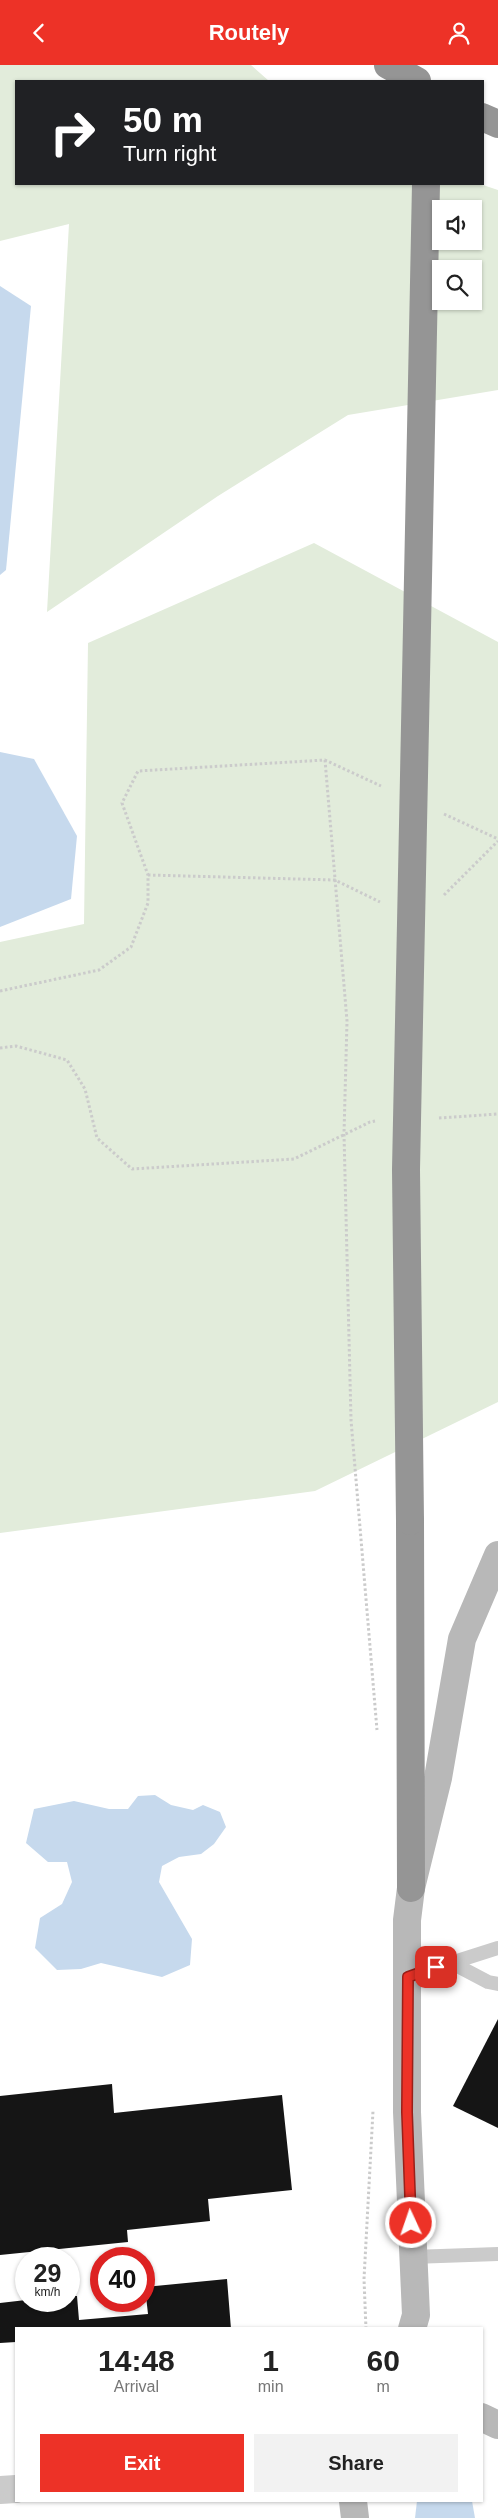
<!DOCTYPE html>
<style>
:root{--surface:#fff;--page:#f2f2f2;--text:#222;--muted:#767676;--accent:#ed3227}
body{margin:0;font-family:Arial,sans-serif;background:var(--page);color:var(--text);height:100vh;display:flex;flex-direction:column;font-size:19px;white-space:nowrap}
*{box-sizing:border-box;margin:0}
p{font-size:16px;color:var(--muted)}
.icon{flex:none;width:28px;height:28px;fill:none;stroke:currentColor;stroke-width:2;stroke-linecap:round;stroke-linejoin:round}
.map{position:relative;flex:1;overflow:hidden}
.drawer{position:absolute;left:15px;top:2262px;width:468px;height:175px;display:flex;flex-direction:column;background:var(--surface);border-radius:0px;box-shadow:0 1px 4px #0004}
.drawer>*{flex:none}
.hud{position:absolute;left:15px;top:15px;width:469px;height:105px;border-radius:0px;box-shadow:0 1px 4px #0004;background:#202124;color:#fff;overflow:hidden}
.tools{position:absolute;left:432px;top:135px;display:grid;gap:10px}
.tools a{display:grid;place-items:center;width:50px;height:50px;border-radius:0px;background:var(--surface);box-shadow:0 1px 4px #0004;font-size:25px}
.speed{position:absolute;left:15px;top:2182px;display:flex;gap:10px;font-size:25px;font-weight:700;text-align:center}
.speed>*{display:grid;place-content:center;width:65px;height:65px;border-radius:50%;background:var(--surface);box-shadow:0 1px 4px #0004;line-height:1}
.speed small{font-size:12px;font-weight:400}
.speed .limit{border:8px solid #d22;background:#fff;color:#111}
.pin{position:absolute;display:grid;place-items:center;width:42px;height:42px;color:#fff;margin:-21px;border-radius:10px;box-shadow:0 2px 8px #0006}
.me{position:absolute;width:55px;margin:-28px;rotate:357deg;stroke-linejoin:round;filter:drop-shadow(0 0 4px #0008)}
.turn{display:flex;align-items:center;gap:18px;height:105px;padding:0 25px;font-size:22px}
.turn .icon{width:65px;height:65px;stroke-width:2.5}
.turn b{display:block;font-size:35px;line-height:42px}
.eta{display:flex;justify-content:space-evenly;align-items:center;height:85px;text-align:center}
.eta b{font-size:30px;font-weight:800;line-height:35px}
.cta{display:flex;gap:10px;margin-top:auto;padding:10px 25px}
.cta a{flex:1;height:58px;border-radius:0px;background:var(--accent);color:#fff;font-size:20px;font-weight:800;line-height:58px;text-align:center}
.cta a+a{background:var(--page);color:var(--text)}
header{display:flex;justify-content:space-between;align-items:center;height:65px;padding:0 25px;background:var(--accent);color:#fff;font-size:22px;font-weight:800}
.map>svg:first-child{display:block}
</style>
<header><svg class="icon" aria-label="back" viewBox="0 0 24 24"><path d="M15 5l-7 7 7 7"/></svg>Routely<svg class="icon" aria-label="person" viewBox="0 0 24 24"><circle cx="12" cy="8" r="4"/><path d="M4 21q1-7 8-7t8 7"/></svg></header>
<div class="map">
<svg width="498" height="2453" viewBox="0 0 498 2453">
<rect width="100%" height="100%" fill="#fff"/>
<g fill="#e2ecdb" fill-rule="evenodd">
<path d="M0,0H251L269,16H16V119H480L498,125V325L348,350L218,431L47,547L69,159L0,176ZM441,144H474V176H441ZM441,204H474V236H441Z"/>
<polygon points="314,478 498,577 498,1337 315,1426 0,1468 0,877 84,859 88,578"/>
</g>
<g fill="#c6d9ed">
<polygon points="0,221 31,241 6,505 0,510"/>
<polygon points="0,687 34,694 77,771 71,834 0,862"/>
<polygon points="155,1730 171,1740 193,1745 203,1740 220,1747 226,1762 214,1779 201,1789 179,1792 162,1801 159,1817 192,1874 190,1900 162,1912 101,1898 81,1904 57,1905 35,1883 40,1853 62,1839 72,1817 67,1797 48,1797 26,1778 34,1744 74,1736 109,1744 128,1744 138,1731"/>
<polygon points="417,2436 472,2436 475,2453 415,2453"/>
</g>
<g fill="#151515">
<polygon points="498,1954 498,2063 453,2041"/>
<polygon points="112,2019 114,2048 282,2030 292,2125 208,2134 210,2156 127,2165 128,2177 0,2190 0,2031"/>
<polygon points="227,2214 231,2264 16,2264 16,2277 0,2278 0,2238 26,2235 69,2236 69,2231 77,2231 79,2255 148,2249 145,2222"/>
</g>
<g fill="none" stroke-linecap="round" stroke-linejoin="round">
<g stroke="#cbcbcb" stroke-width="3" stroke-dasharray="2.5 2.5" stroke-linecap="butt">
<polyline points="325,695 347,956 344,1069 351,1355 377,1665"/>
<polyline points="444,749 498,774"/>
<polyline points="148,810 335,815 380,837"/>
<polyline points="444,830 498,776"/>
<polyline points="0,926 99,905 131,882 148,838 148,810 122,738 138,706 325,695 381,721"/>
<polyline points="0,983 16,981 67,995 85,1024 97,1073 132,1104 294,1094 370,1057 375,1056"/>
<polyline points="439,1053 498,1049"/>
<polyline points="366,2264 364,2214 373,2046"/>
</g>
<g stroke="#cbcbcb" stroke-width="14">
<polyline points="450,1897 488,1917 498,1919"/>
<polyline points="407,1912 498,1883"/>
<polyline points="412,2192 498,2189"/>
</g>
<polyline stroke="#cbcbcb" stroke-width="28" points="0,2425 16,2424"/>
<g stroke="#b8b8b8" stroke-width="28">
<polyline points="412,2264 416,2250 407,2047 407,1855 411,1823 438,1713 462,1574 498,1490"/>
<polyline points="481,2352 498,2360"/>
<polyline points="353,2436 355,2453"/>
</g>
<g stroke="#959595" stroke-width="28">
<polyline points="388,0 417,16"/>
<polyline points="482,52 498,59"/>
<polyline points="410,1456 411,1823"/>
</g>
<polyline stroke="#959595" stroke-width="28" points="410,1456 406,1105 426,119"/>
</g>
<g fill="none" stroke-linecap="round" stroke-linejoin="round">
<g stroke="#9a2019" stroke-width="12">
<polyline id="route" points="411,2158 407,2047 408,1912 436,1902"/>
</g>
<use href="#route" stroke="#ed3227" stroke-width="9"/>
</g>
</svg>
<div class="tools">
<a><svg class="icon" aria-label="sound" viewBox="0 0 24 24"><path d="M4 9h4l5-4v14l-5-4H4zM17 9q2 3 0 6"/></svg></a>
<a><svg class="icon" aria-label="search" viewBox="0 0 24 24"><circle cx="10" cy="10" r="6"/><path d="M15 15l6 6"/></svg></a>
</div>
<div class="speed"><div>29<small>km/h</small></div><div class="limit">40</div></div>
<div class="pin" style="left:436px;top:1902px;background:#d93025"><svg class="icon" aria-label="arrive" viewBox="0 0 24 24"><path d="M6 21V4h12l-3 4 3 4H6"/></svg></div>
<svg class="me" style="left:411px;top:2158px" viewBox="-20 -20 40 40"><circle r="17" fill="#ed3227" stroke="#fff" stroke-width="3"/><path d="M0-11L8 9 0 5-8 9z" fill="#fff"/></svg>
<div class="hud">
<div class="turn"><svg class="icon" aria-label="right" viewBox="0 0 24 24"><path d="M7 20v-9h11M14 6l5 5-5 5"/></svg><div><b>50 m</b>Turn right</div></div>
</div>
<section class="drawer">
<div class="eta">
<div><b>14:48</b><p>Arrival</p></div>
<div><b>1</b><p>min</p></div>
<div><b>60</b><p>m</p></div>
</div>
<div class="cta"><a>Exit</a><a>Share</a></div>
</section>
</div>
